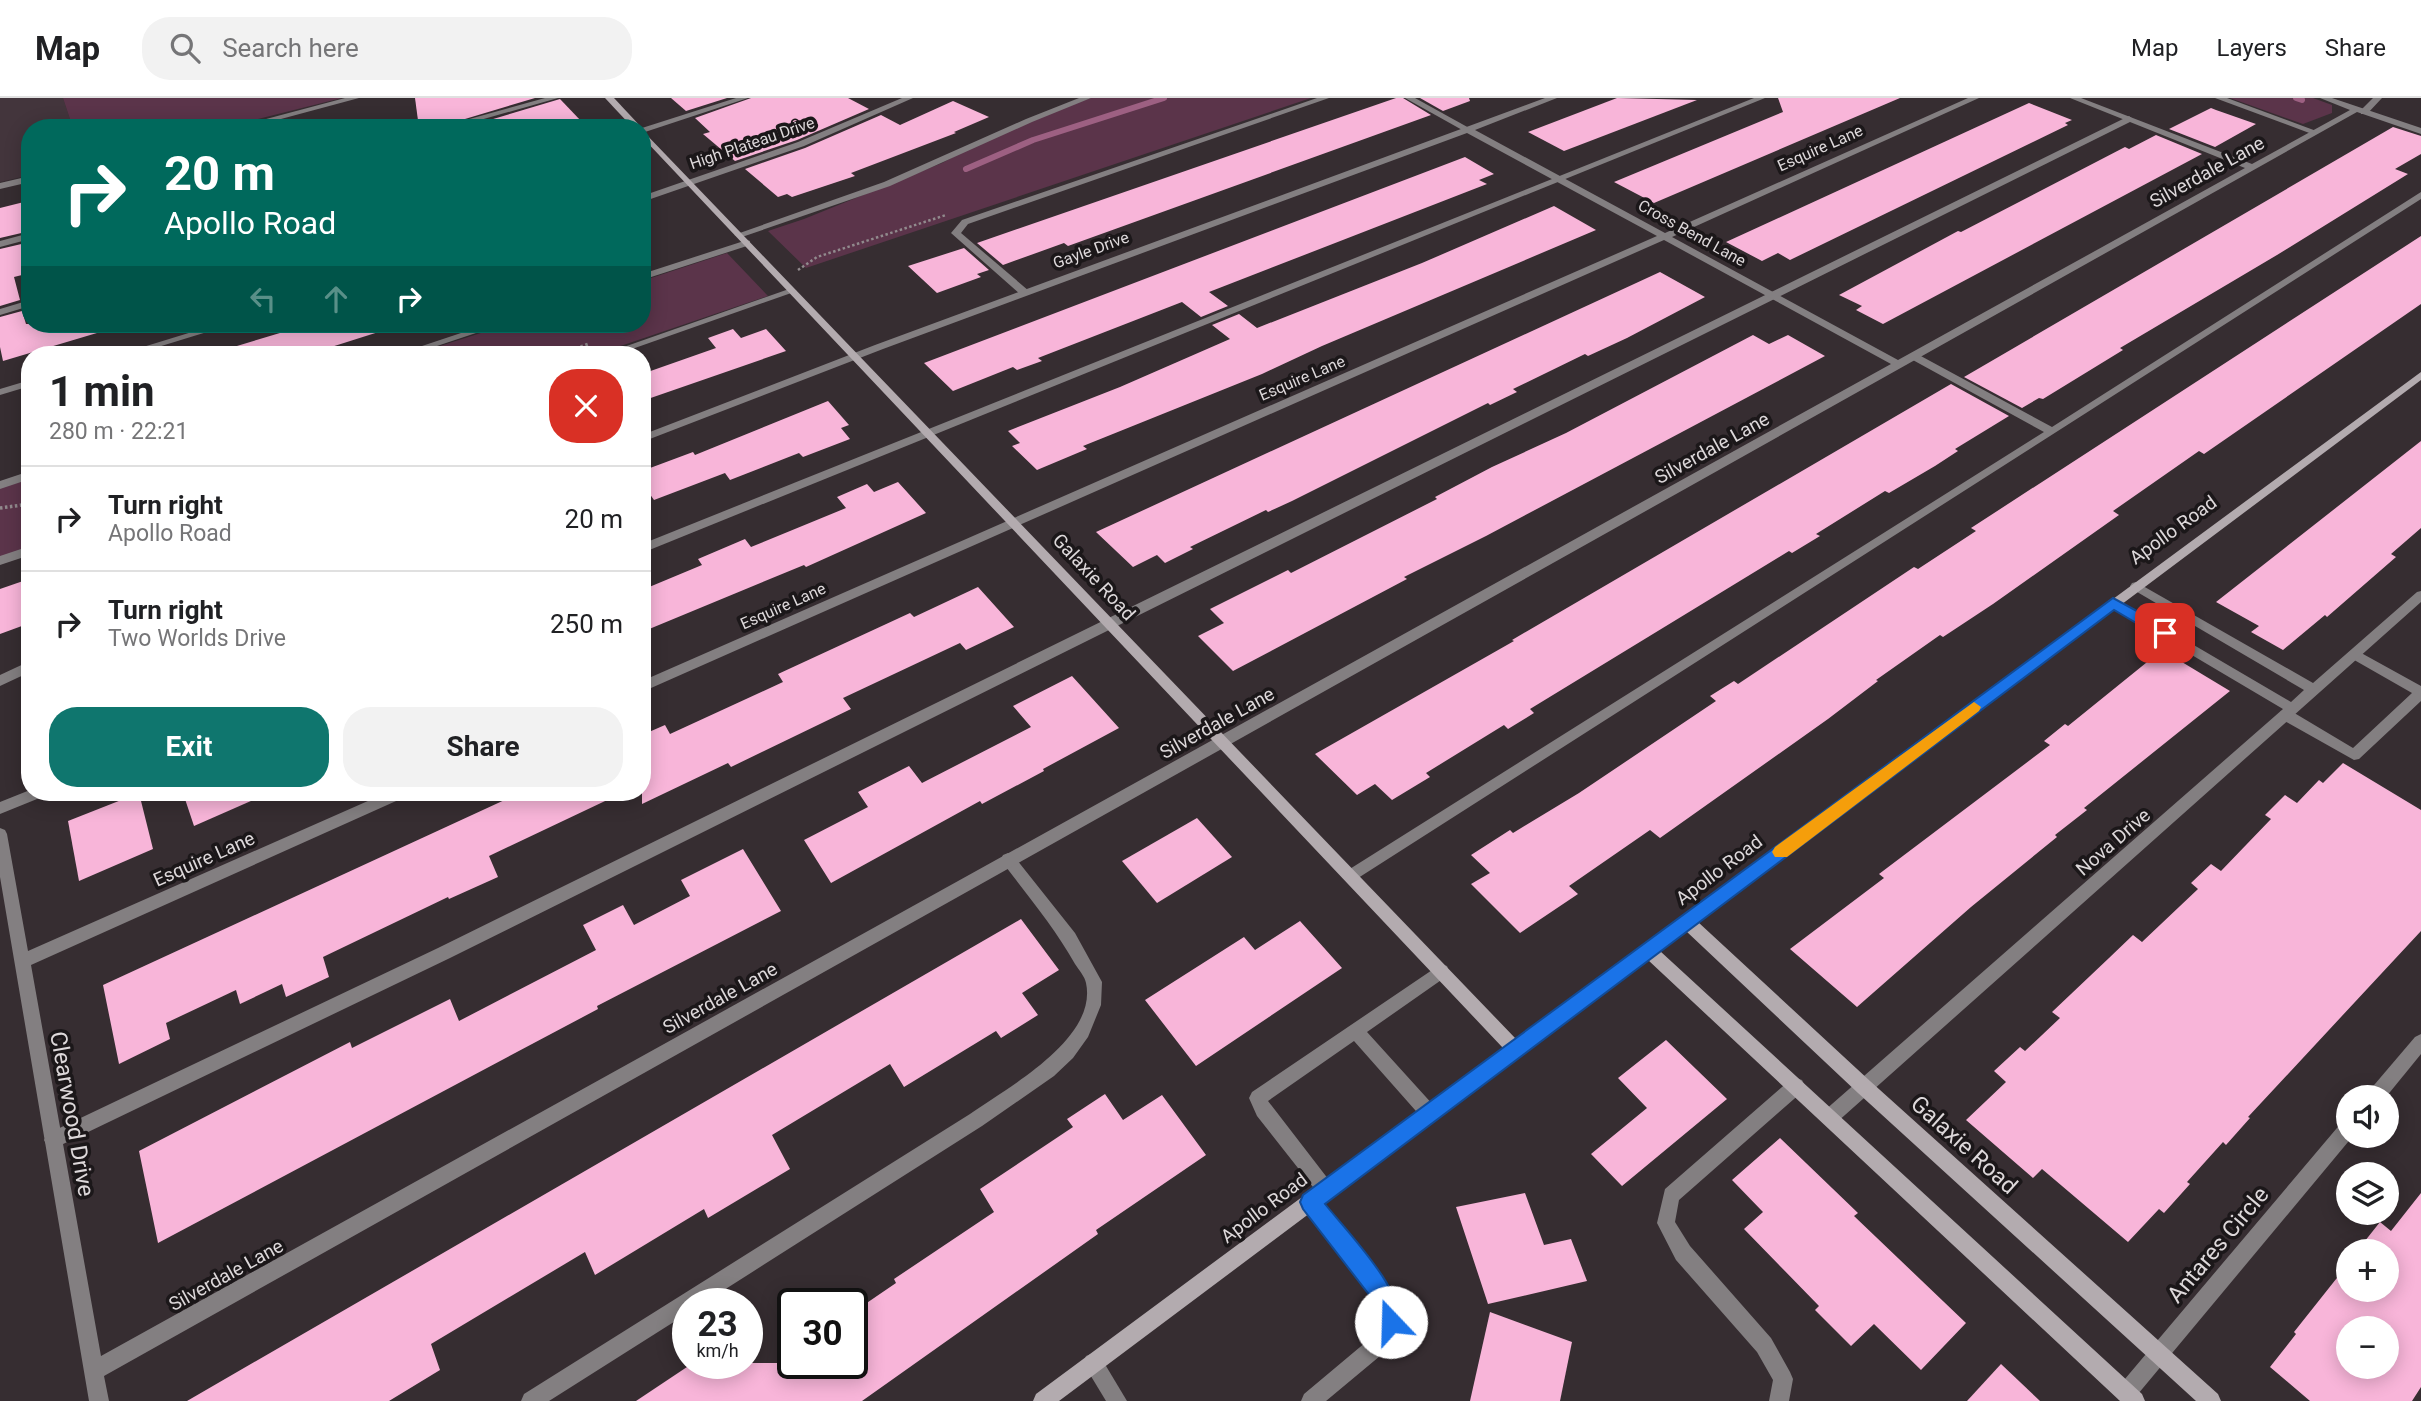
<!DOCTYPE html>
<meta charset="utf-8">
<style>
:root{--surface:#fff;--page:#f2f2f2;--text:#202124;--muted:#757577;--line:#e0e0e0;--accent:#0f766e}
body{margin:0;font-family:Roboto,sans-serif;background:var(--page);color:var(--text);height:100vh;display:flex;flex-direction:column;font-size:26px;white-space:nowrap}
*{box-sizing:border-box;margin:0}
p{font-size:23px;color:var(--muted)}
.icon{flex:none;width:38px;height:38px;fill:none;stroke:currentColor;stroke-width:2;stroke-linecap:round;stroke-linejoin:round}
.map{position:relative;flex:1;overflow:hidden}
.side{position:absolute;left:21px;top:248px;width:630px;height:455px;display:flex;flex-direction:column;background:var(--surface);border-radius:28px;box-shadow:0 4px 18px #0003}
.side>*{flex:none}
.top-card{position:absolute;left:21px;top:21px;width:630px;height:214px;border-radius:28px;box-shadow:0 4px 18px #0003;background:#00695c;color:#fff;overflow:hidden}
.controls{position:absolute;left:2336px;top:987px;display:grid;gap:14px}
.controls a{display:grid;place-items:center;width:63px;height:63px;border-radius:50%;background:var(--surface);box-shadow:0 4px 18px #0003;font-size:35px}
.speed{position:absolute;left:672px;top:1190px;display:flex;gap:14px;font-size:35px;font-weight:700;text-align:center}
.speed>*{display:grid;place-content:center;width:91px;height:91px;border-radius:50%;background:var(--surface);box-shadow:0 4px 18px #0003;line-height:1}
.speed small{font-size:18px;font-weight:400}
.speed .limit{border:4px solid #111;border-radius:10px;background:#fff;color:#111}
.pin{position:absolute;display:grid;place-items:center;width:60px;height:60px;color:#fff;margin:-30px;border-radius:14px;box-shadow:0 4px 10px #0006}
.me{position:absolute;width:77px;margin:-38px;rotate:339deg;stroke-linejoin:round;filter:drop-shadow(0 0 5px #0008)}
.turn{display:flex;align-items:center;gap:24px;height:147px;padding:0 28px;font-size:32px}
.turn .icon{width:91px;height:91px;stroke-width:2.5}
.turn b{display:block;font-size:49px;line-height:60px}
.lanes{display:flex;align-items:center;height:66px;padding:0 28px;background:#0003;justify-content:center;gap:35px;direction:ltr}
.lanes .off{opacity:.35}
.round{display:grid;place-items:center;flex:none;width:74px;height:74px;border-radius:28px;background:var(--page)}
.head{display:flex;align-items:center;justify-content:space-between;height:119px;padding:0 28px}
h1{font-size:42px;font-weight:700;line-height:52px}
.button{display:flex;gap:14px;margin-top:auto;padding:14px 28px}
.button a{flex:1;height:80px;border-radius:28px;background:var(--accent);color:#fff;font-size:28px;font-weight:700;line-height:80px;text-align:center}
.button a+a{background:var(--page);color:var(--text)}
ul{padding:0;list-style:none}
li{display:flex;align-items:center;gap:21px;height:105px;padding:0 28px;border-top:2px solid var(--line)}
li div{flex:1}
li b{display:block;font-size:26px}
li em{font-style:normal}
header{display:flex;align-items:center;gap:42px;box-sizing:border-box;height:98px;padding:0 35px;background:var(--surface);border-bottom:2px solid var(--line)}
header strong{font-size:33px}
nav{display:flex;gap:38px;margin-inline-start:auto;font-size:24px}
.search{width:490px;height:63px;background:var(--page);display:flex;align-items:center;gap:18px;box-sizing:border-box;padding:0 24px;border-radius:28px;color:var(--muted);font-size:26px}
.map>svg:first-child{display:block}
</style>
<header>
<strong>Map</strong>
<div class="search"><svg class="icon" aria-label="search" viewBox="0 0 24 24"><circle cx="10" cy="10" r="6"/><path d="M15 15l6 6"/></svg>Search here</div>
<nav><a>Map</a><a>Layers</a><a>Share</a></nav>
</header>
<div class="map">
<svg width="2421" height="1303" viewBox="0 0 2421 1303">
<rect width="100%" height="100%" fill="#362d31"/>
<polygon fill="#43353c" points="0,0 63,0 73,30 30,30 30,77 0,84"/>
<g fill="#5b344a">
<polygon points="63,0 342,0 222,30 73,30"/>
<polygon points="1091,0 1311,0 806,170 768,133 804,121 942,65 1021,24"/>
<polygon points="2230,0 2313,0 2332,7 2332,15 2303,26"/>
<polygon points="727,155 768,198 594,257 412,257 509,226 642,226 642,183"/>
<polygon points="30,381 30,449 0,460 0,390"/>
</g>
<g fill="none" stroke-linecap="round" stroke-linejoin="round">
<g stroke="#9d6082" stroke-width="6">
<polyline points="2296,0 2302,2"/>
<polyline points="966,71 1033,42 1164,0"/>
</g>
</g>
<g fill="#f8b5d9" fill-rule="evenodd">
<polygon points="415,0 535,0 435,30 419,30"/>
<polygon points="671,0 727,0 686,13"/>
<polygon points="751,0 848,0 869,11 797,42 735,63 703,36 710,34 695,20"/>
<polygon points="1396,0 1403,0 1431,17 1068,148 1064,145 1003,167 977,145"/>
<polygon points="1420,0 1469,0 1470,3 1443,13"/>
<polygon points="1617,0 1697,2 1564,53 1528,34"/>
<polygon points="1778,0 1900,0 1654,105 1614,84 1783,14"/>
<polygon points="560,1 582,24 562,30 463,30"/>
<polygon points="953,3 989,19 954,34 956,35 851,75 855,78 792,99 787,96 778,99 745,71 805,50 881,17 900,27"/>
<polygon points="2029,5 2072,22 2065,25 2068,27 1790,162 1778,155 1762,163 1726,144"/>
<polygon points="2211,10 2216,12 2256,26 2215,49 2169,31"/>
<polygon points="2393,29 2421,38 2421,56 2395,71 2408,76 2277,157 2120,250 2123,252 2043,301 2039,300 2022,310 1964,279"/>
<polygon points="2156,37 2202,56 1883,226 1856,212 1862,208 1839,197 1958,133 1961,134 2125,49 2129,51"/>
<polygon points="1465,59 1494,76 1479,82 1487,86 1209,194 1228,208 1201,219 1182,204 1038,260 1042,263 1017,272 1013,269 953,293 924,265"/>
<polygon points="24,104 30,133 0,140 0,110"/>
<polygon points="1554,108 1596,132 1322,248 1262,276 1083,348 1087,351 1037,372 1012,348 1020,345 1008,333 1120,289 1230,241 1212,227 1239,216 1257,230 1422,165"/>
<polygon points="2421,138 2421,206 2204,356 2199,353 2113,413 2119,417 1993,506 1943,539 1940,537 1876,582 1878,583 1828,621 1660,740 1650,732 1569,788 1578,796 1520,835 1471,786 1490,775 1471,757 1510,732 1513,735 1579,695 1716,603 1710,598 1734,583 1738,586 1914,469 1918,471 1976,433 1971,430"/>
<polygon points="30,144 30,175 14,179 20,202 0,208 0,151"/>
<polygon points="964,150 989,172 977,176 981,179 937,195 908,168"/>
<polygon points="1660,174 1705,199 1627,240 1588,258 1585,256 1513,291 1517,294 1490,307 1488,305 1292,403 1268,414 1266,412 1190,449 1193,451 1165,465 1157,457 1133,469 1096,434"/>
<polygon points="22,213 26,226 106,226 107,232 3,263 0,249 0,219"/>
<polygon points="310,226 388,226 388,231 306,257 227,257 227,251"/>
<polygon points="733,231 741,240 766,231 786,253 642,303 642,276 716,250 708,240"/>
<polygon points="1753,237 1769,246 1788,237 1825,258 1486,438 1404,479 1407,481 1233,573 1198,538 1224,525 1210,511 1288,472 1291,475 1437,401 1435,399 1492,369 1566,335"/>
<polygon points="1951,286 2009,318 1955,351 1958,353 1935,368 1889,395 1885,393 1816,436 1820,438 1792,455 1789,453 1530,611 1534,615 1508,631 1504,627 1426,675 1430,679 1392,702 1375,686 1357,697 1315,656 1514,543 1512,542"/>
<polygon points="828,303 849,327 841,330 850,341 803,359 799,355 730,382 725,375 654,402 642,385 642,373 693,354 695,357"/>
<polygon points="2421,343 2421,430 2391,456 2396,459 2327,519 2325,517 2283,552 2251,534 2259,528 2216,504"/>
<polygon points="898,384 926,415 806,469 804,467 642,534 642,492 702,467 698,461 745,441 751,449 846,410 837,399 867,386 874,394"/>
<polygon points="26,482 30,498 30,525 0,536 0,491"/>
<polygon points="978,489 1014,529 966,552 960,545 843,600 851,611 731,669 728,665 642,706 642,637 665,627 670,636 783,584 778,576 910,515 914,519"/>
<polygon points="2162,552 2230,593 2084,710 2087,712 2055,737 2057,739 1971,809 1857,909 1790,851 1884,780 1879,776 2050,647 2044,643 2065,626 2068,628"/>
<polygon points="1072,578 1119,630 1043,671 1044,673 982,706 980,703 831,785 804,742 868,709 858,694 909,668 922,685 1031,629 1013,608"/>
<polygon points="2343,665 2421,712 2421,833 2248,1019 2250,1020 2226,1047 2223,1044 2187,1084 2190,1086 2164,1115 2159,1111 2128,1144 2042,1071 2033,1080 1966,1022 2006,984 1994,973 2020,949 2025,953 2060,920 2052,914 2109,860 2133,837 2142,844 2198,791 2191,785 2211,766 2221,773 2271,721 2265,717 2285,697 2297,705 2319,682 2323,685"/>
<polygon points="139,695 153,751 79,783 68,723"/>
<polygon points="183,695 269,695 194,728"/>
<polygon points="520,695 622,695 489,758 498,779 449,801 448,799 323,859 329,879 286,899 282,886 240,906 236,892 166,925 170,941 119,966 103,887"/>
<polygon points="1197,720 1232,759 1157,805 1122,763"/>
<polygon points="743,751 781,813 597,908 598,911 158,1145 139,1053 350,944 352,950 450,901 459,923 596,852 583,827 623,807 634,827 690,798 681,782"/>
<polygon points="1021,821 1059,872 1022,895 1038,917 1001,940 996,933 904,989 890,966 772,1037 790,1071 708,1120 704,1111 595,1177 585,1154 431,1246 440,1272 389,1303 187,1303"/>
<polygon points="1300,823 1342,870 1196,968 1145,902 1244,839 1255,852"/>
<polygon points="1666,942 1727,1001 1622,1088 1591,1056 1647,1010 1618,980"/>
<polygon points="1105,996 1123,1022 1162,997 1206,1057 1096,1132 1098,1136 862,1303 636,1303 693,1265 777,1265 793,1255 793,1265 852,1265 852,1215 896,1185 894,1181 994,1114 980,1091 1073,1029 1067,1021"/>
<polygon points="1780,1040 1858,1115 1854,1118 1966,1225 1921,1272 1874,1226 1851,1248 1815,1212 1819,1208 1744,1131 1763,1114 1732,1082"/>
<polygon points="1525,1095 1544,1147 1571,1141 1587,1183 1488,1206 1456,1109"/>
<path d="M2421,1095V1289L2412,1303H2310L2270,1269L2296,1236L2294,1234L2348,1166V1192H2387V1153H2357L2380,1124L2391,1133ZM2348,1230H2387V1269H2348Z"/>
<polygon points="1490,1214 1572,1244 1560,1303 1470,1303"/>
<polygon points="2001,1266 2040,1303 1967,1303"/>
</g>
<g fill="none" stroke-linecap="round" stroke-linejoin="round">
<polyline stroke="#918a8d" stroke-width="2.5" stroke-dasharray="2.5 2.5" stroke-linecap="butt" points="798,172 817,159 946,117"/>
<g stroke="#918a8d" stroke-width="3.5" stroke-dasharray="2.5 2.5" stroke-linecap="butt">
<polyline points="557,257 589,246"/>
<polyline points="0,410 30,406"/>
</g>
<g fill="#837f81" fill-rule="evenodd">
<polygon points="345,0 359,0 247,30 232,30"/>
<polygon points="736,0 748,0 642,35 642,30"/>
<polygon points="1079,0 1091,0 1032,24 890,88 742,139 734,137 884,84 1026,21"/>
<polygon points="1317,0 1329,0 968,126 961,135 1029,193 1029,197 1021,197 951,135 962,122"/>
<polygon points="1405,0 1415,0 1471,31 1464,33"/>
<polygon points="1754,0 1765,0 642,455 642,446"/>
<polygon points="2215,0 2227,0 2319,34 2312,36"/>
<polygon points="2373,0 2382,0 2367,16 2361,16 2361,12"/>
<polygon points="2129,18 2133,21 2132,23 450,860 59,1048 53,1050 47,1048 44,1042 47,1036 438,850"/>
<polygon points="30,78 30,84 0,91 0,85"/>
<polygon points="2421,94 2421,101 1355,782 1350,784 1345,782 1342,778 1345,774 2044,334 1911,261 1911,257 1919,257 2052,329"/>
<polygon points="747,142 750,143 750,147 642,182 642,176"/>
<polygon points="789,191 797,193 615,257 601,257"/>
<polygon points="30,202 30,208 0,217 0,211"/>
<polygon points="488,226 503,226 410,257 395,257"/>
<polygon points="30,373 30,381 0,391 0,383"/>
<polygon points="30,448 30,457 0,467 0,458"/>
<polygon points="2354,551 2421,588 2421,603 2359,661 2354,662 2281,621 2279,617 2281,613 2291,613 2353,650 2412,595 2349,559 2347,556"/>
<polygon points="30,692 30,695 44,695 42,699 0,716 0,704"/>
<path d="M1008,755L1013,757L1075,835L1102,884L1101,907L1088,939L1073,960L1054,978L982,1028L702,1206H688V1215L549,1303H521L524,1296L970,1016C1007,990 1098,941 1086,885C1085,879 1079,872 1075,866C1055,830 1028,798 1003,765L1001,761L1003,757Z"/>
<polygon points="1441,866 1447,868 1449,873 1447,878 1367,934 1435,1009 1438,1015 1435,1021 1429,1023 1423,1021 1354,943 1268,1003 1332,1086 1335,1092 1332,1098 1326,1101 1320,1098 1257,1018 1249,1000 1252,994"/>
<polygon points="1796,980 1802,982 1805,988 1802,994 1679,1102 1675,1124 1690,1148 1771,1240 1790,1274 1793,1281 1789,1303 1769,1303 1773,1282 1757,1254 1676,1162 1657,1125 1665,1091 1790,982"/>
</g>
<g fill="#837f81" fill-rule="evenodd">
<polygon points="545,0 558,0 452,30 437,30"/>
<polygon points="902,0 913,0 804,48 642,104 642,98 798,44"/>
<polygon points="1545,0 1557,0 1475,32 1665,135 1968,0 1979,0 1672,139 1898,262 2245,70 2070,0 2081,0 2252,66 2350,12 2320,0 2332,0 2421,30 2421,36 2357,14 104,1278 109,1303 89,1303 0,779 0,730 5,732 7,736 28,853 386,695 407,695 405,699 31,867 101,1258 1891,266 1664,142 642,594 642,583 1657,138 1467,35 883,251 642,344 642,337 875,247"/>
<polygon points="30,135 30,141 0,149 0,143"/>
<polygon points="218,226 233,226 132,257 117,257"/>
<polygon points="30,282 30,288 0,297 0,291"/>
<polygon points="2136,484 2313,585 2417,494 2421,493 2421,504 1836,1025 1830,1027 1824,1025 1821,1019 1824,1013 2283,611 2109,508 2107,505 2109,502 2117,502 2291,604 2304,592 2132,491 2130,488 2132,485"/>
<polygon points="30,563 30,574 0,588 0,577"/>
<polygon points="2421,936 2421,956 2386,999 2367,999 2369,993 2415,939"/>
<polygon points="2348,1022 2348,1038 2353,1038 2133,1302 2119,1302 2116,1295 2119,1288 2342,1024"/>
<polygon points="1310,1095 1316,1098 1393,1195 1401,1224 1386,1253 1326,1303 1301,1303 1304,1296 1372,1239 1381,1223 1377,1206 1304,1110 1301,1104 1304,1098"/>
<polygon points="1093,1255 1100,1258 1127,1303 1106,1303 1083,1265 1086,1258"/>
</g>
<g fill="#b3abaf" fill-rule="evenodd">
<polygon points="605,0 614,0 642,30 633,30"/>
<polygon points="642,32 1516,941 2421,274 2421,282 1698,824 1870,983 2218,1296 2221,1303 2196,1303 1858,995 1686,833 1660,853 2142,1296 2145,1303 2120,1303 1648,862 1059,1303 1033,1303 1036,1296 1503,950 642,39"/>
</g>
</g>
<path fill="#1a73e8" stroke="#114b97" stroke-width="2" d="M2113,500L2170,531L2172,535L2170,539H2160L2114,512L1325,1106C1345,1131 1412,1200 1398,1231L1391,1234L1383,1231L1377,1207L1303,1111L1300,1104L1303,1097Z"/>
<polygon fill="#f59e0b" points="1974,604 1981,609 1979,613 1787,759 1775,759 1772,754 1775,749"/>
<g text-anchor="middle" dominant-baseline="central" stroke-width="7" stroke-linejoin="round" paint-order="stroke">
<g font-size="16" fill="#ddd8da" stroke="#1b1719">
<text transform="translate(752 45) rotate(-19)">High Plateau Drive</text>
<text transform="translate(1820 50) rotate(-24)">Esquire Lane</text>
<text transform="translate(1692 135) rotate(29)">Cross Bend Lane</text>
<text transform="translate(1091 152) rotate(-20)">Gayle Drive</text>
<text transform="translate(1302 280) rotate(-23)">Esquire Lane</text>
<text transform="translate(783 508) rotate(-24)">Esquire Lane</text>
</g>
<g font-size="19" fill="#ddd8da" stroke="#1b1719">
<text transform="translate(2207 74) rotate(-29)">Silverdale Lane</text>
<text transform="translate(1712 350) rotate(-29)">Silverdale Lane</text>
<text transform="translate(2173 432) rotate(-36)">Apollo Road</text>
<text transform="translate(1094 479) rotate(47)">Galaxie Road</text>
<text transform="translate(1217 625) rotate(-29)">Silverdale Lane</text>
<text transform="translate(2113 744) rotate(-41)">Nova Drive</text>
<text transform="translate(204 761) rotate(-24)">Esquire Lane</text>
<text transform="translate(1719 772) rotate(-37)">Apollo Road</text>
<text transform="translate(720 900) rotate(-29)">Silverdale Lane</text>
<text transform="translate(1264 1110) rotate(-37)">Apollo Road</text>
<text transform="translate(226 1177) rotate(-29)">Silverdale Lane</text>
</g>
<g font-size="23" fill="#ddd8da" stroke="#1b1719">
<text transform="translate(72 1016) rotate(80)">Clearwood Drive</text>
<text transform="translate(1964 1047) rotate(42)">Galaxie Road</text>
<text transform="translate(2218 1147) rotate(-50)">Antares Circle</text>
</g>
</g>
</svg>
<div class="controls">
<a><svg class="icon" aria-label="sound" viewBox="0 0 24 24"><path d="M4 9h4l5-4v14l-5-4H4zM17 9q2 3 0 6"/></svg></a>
<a><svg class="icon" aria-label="layers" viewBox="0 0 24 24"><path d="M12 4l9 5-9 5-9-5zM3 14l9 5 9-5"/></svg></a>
<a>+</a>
<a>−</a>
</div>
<div class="speed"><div>23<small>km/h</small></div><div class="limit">30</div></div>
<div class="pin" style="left:2165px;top:535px;background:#d93025"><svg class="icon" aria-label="arrive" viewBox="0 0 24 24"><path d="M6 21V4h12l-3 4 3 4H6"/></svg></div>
<svg class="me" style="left:1391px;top:1224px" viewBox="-20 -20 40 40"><circle r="19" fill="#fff"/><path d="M0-13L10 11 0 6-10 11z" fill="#1a73e8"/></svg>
<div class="top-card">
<div class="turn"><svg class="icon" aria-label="right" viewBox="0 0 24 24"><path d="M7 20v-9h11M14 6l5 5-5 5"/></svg><div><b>20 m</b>Apollo Road</div></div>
<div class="lanes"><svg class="icon off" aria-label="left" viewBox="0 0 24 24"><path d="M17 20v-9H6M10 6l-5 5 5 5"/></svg><svg class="icon off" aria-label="ahead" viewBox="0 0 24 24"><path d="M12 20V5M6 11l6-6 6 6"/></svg><svg class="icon" aria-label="right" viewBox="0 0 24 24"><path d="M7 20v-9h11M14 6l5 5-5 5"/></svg></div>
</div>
<section class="side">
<div class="head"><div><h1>1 min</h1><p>280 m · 22:21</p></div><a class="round" style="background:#d93025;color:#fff"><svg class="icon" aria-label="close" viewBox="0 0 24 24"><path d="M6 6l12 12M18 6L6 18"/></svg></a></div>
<ul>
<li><svg class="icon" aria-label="right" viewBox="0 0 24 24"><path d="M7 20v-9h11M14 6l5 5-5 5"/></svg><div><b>Turn right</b><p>Apollo Road</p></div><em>20 m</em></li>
<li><svg class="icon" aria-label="right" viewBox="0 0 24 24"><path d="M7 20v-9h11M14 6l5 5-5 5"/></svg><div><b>Turn right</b><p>Two Worlds Drive</p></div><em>250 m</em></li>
</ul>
<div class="button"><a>Exit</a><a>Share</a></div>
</section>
</div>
